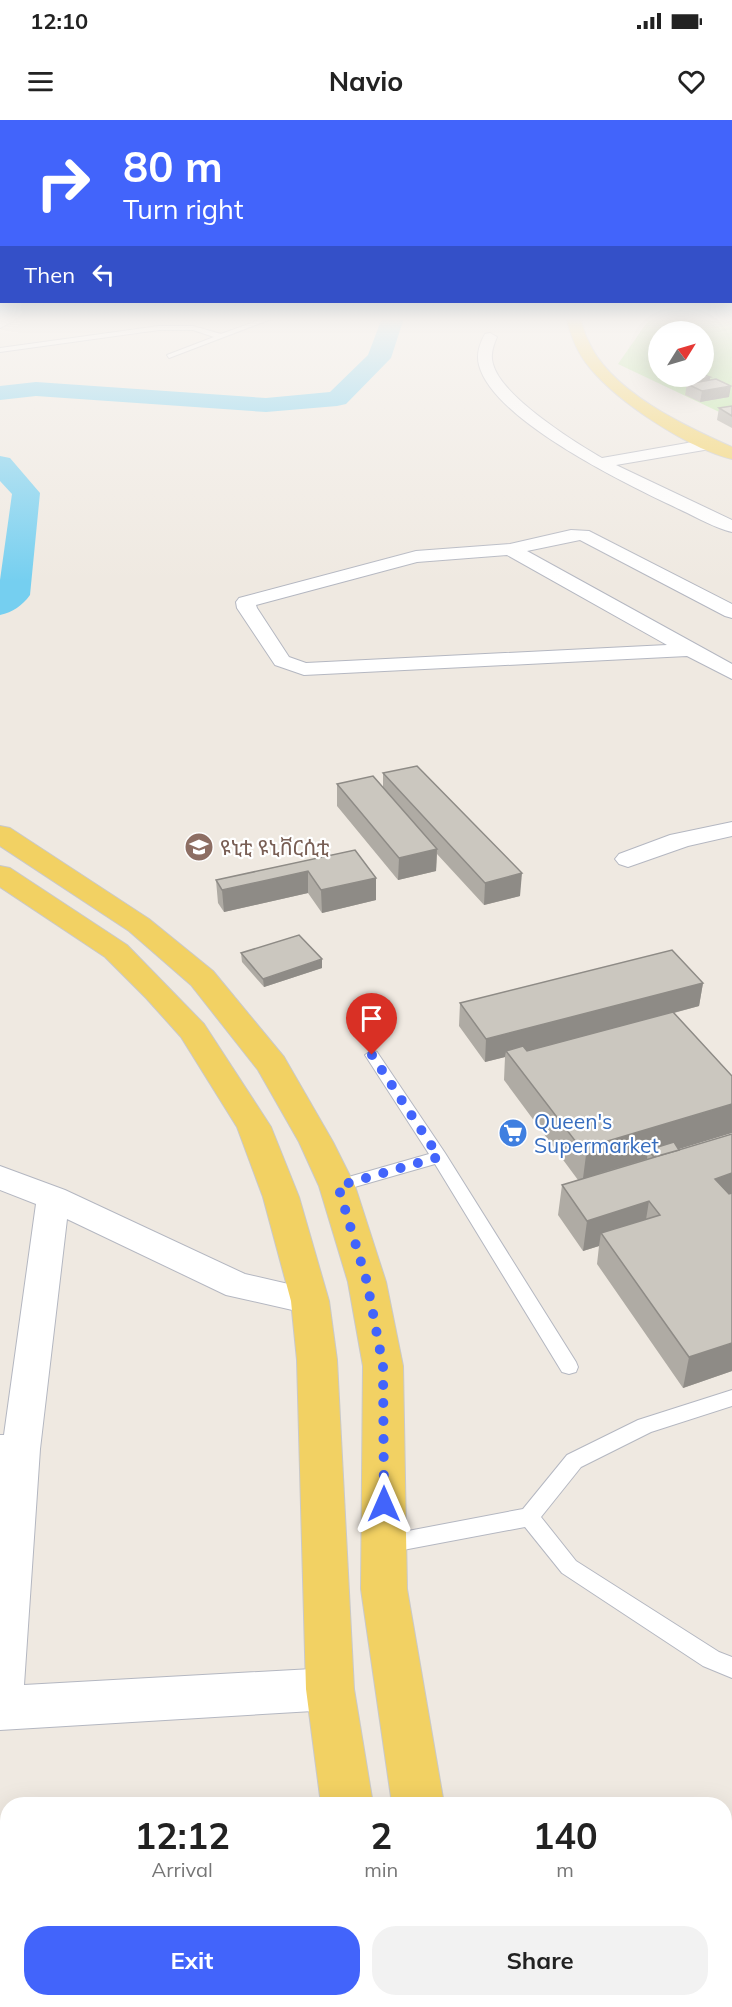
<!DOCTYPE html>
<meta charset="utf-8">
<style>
:root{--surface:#fff;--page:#f2f2f2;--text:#222;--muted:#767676;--accent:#4264fb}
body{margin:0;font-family:Mulish,"Noto Sans Ethiopic",sans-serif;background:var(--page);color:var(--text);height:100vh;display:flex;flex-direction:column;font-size:22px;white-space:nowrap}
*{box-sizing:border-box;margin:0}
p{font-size:20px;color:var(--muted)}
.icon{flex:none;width:33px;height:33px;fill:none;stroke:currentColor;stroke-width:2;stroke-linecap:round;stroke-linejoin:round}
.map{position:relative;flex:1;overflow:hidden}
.sheet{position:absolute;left:0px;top:1677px;width:732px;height:210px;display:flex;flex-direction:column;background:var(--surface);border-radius:24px 24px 0 0;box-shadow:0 6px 24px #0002}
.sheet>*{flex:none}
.top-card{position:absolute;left:0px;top:0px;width:732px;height:183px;box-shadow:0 6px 24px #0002;background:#4264fb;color:#fff;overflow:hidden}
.needle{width:39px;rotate:53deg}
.buttons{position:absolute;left:648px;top:201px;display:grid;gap:12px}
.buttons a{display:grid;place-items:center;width:66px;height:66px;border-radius:50%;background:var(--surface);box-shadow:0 6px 24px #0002;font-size:30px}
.pin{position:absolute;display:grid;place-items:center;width:51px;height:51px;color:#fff;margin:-62px -26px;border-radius:50% 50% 50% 0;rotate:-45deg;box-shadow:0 0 6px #0007}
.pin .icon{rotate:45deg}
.me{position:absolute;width:66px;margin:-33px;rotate:0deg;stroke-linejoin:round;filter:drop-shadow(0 0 4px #0008)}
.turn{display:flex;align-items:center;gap:21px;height:126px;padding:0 24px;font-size:27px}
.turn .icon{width:78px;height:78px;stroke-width:2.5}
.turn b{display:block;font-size:42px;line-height:51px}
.then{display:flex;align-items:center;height:57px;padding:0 24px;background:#0003;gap:12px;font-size:22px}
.eta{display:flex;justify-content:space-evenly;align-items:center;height:102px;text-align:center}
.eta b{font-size:36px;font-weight:700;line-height:42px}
.cta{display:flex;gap:12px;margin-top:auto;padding:12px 24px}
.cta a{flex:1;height:69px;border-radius:24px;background:var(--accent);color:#fff;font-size:24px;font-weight:700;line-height:69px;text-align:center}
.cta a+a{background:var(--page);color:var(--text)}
.status{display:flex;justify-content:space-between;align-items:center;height:42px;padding:0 30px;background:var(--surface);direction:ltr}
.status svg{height:16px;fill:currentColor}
header{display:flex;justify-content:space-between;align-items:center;height:78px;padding:0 24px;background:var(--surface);font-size:27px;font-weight:700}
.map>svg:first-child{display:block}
</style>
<div class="status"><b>12:10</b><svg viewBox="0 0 49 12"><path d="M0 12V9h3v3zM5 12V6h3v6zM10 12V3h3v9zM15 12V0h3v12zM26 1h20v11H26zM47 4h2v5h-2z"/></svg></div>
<header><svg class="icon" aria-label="menu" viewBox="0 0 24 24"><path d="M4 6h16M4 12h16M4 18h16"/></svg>Navio<svg class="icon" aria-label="heart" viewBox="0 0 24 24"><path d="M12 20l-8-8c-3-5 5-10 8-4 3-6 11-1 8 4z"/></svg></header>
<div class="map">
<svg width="732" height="1887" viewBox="0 0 732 1887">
<rect width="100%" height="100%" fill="#efe9e1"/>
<path fill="#b6e59e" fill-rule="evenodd" d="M650,198H732V298L618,244ZM658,212H704V256H658Z"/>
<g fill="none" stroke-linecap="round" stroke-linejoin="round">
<g fill="#75cff0" fill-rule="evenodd">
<polygon points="382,198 404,198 391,238 346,284 337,286 266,292 36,276 0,280 0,266 36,262 266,278 330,272 368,235"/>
<path d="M0,336L10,338L40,373L30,475C22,486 13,492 0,495V460L12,374L0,361Z"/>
</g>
<g stroke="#b4b7c1" stroke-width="2">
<g id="service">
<polygon points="265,198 274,198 169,238 167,235 214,217 193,210 159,210 0,232 0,228 159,206 193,206 221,214"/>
<polygon points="372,930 377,932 445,1033 576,1242 578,1247 576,1252 569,1254 562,1252 435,1044 337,1072 331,1070 329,1066 331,1062 429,1034 365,935"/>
<polygon points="732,1270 732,1286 651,1312 581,1347 541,1397 576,1441 719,1532 732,1537 732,1558 703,1546 562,1453 525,1407 387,1433 380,1430 377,1424 380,1418 387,1415 523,1389 567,1335 638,1300"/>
</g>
</g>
<g stroke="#b4b7c1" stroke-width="2">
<g id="minor">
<polygon points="19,198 0,208 0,199"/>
<path d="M490,213L497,217C493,226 490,235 493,244C501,276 574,322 602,338L710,319L716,321L718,324L716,327L710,329L616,345L732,400V412C715,408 698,398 681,390C632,367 493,301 479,245C476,234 480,223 485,214Z"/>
<path d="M571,410L589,411L732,484V498L725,496L580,420L527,431L732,544V559L687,536L304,555L275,545L237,488L236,482L239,478L416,431L510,424ZM507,435L667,525L306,543L289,537L257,488L256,485L417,442Z"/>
<polygon points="732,702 732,716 688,726 628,747 619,744 615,739 619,734 670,715"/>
<polygon points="0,1046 65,1070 245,1154 323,1172 328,1181 323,1190 310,1194 226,1175 67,1099 40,1329 24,1565 330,1548 346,1554 352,1569 346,1584 330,1590 0,1610 0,1315 4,1315 36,1084 0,1070"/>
</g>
</g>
<g stroke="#c9c9c9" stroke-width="2">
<g id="primary">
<path d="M566,198H580C583,205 584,213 588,220C609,271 685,306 732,327V339C689,329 618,282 590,248C577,233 571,216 566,198Z"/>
<polygon points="0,706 10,708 149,799 213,851 284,937 333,1022 355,1066 386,1162 403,1246 407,1469 444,1684 392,1684 361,1469 363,1246 348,1162 319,1066 299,1022 258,950 191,865 129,811 0,726"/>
<polygon points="0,746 10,748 127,825 204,904 271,1007 299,1077 329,1181 337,1240 354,1569 373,1684 321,1684 306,1569 297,1240 291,1181 263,1077 237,1007 181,917 146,878 105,837 0,767"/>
<polygon points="367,1880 423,1880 425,1887 369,1887"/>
<polygon points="438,1880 494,1880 496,1887 440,1887"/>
</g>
</g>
<use href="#service" fill="#fff" fill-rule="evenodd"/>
<use href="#minor" fill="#fff" fill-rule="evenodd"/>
<use href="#primary" fill="#f2d163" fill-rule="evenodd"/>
</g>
<g fill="#afaba4">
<polygon points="678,256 704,256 710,260 729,277 700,282 685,275 687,264 689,264 677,259"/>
<polygon points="732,286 732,308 717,300 719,288"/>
<polygon points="383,653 520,776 484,785 437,734 436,751 398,760 337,686 337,664 383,668"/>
<polygon points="355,730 376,780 322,793 308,773 224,792 218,783 216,760"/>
<polygon points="241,833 322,848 264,867 242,842"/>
<polygon points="703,863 699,886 674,893 679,1029 732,1251 683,1268 597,1144 599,1126 583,1131 558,1095 562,1065 578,1060 504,960 505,937 485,942 459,906 460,883"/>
</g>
<g fill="#8e8b86">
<polygon points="710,257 710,263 695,266 695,260"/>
<polygon points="731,266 729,277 700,282 702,271"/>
<polygon points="437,729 436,751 398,760 399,738"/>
<polygon points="308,751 308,773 224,792 222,770"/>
<polygon points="522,753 520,776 484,785 485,763"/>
<polygon points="376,758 376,780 322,793 321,770"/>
<polygon points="322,839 322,848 264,867 263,859"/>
<polygon points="703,863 699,886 510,936 506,931 505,937 485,942 486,919"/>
<polygon points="732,984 732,1013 653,1037 648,1030 647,1039 600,1053 582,1066 586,1035 598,1024"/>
<polygon points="732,1053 732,1082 715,1059"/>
<polygon points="649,1081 644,1112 601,1113 599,1126 583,1131 587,1101"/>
<polygon points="732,1223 732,1251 683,1268 689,1237"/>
</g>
<g fill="#cbc7bf" stroke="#8e8b86" stroke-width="1.5">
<polygon points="704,255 710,257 695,260 686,256 704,256"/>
<polygon points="716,259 731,266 702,271 687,264"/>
<polygon points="732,286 732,296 719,288"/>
<polygon points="417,646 522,753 485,763 383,653"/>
<polygon points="373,656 437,729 399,738 337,664"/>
<polygon points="355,730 376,758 321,770 308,751 222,770 216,760"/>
<polygon points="299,815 322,839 263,859 241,833"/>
<polygon points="672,830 703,863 486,919 460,883"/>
<polygon points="673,892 732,956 732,984 598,1024 603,1030 586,1035 506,931 523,926 527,931"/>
<polygon points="732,1014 732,1053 715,1059 729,1074 732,1073 732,1223 689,1237 601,1113 660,1095 649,1081 587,1101 562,1065"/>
<polygon points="674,1022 679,1030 654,1037 648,1030"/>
</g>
<linearGradient id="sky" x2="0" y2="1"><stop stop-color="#7abfeb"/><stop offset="0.43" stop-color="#f8f5f2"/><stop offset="1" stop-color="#f8f5f2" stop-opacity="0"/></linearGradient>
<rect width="732" height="462" fill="url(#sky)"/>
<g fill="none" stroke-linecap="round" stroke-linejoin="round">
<polyline stroke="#4264fb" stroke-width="10" stroke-dasharray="0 18" points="372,935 439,1037 338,1066 367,1162 383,1246 384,1384"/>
</g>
<defs>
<g id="school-disc" transform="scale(1.5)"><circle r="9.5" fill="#8d6e63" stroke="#fff"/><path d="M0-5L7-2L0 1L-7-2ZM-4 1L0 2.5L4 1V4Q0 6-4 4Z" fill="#fff"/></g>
<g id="supermarket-disc" transform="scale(1.5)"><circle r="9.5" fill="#3f7fe0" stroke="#fff"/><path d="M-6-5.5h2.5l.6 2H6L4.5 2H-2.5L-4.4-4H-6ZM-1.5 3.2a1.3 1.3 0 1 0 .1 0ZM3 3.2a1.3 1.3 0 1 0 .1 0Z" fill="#fff"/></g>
</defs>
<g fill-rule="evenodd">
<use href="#school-disc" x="199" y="727"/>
<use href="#supermarket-disc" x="513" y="1013"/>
</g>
<g text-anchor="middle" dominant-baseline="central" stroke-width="4.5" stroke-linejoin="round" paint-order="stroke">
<g font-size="21" fill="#785e54" stroke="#fff" text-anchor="start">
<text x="220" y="727">ዩኒቲ ዩኒቨርሲቲ</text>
</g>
<g font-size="21" fill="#366cbe" stroke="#fff" text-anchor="start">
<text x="534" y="1001">Queen's<tspan x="534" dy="24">Supermarket</tspan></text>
</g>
</g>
</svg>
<div class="buttons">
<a><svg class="needle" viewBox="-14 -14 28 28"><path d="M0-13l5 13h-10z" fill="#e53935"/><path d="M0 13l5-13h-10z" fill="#767676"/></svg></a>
</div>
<div class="pin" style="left:372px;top:935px;background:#d93025"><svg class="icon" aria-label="arrive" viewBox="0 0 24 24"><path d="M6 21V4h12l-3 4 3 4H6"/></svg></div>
<svg class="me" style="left:384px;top:1384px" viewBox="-20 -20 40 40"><path d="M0-17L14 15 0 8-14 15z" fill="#4264fb" stroke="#fff" stroke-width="4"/></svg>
<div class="top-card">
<div class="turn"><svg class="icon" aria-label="right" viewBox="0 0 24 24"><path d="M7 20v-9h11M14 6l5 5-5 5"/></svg><div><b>80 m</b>Turn right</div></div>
<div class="then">Then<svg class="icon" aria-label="left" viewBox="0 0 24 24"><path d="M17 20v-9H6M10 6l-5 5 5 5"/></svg></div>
</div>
<section class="sheet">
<div class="eta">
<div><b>12:12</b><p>Arrival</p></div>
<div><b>2</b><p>min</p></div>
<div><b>140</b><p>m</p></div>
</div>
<div class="cta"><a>Exit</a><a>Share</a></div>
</section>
</div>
